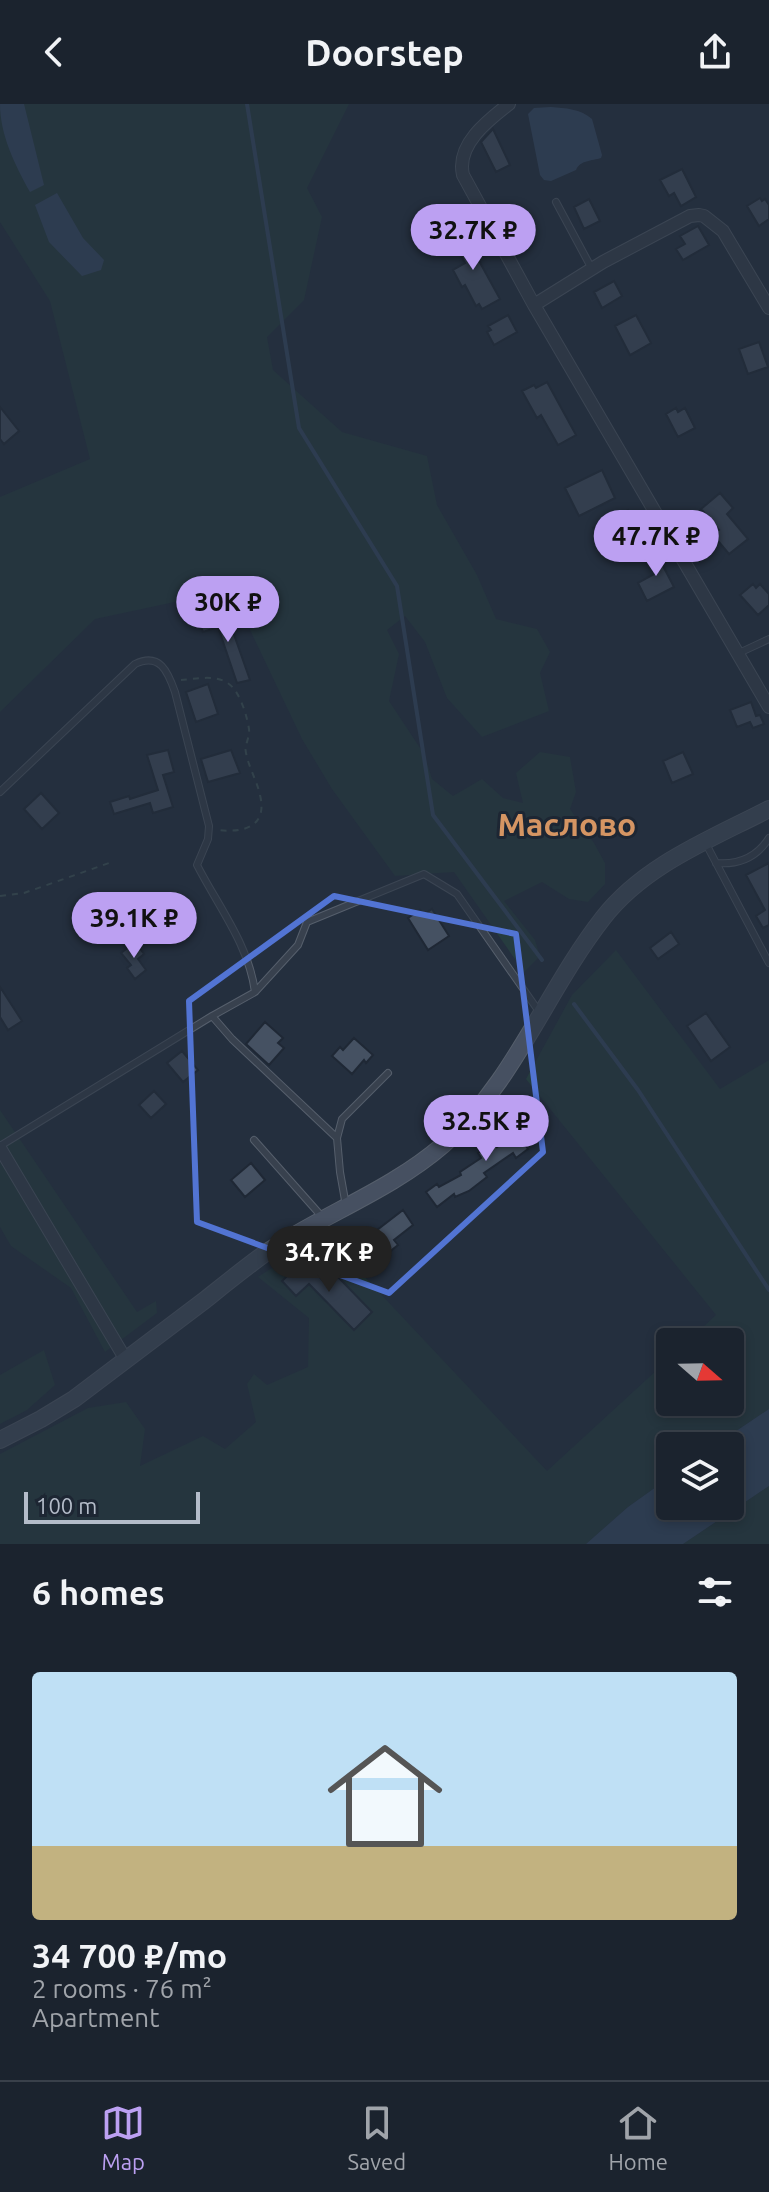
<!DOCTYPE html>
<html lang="en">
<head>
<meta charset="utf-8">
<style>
  :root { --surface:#1b232e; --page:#282f3a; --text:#f1f3f6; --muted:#a0a4aa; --line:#39404a; --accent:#bca0f2 }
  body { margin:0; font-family:Ubuntu,sans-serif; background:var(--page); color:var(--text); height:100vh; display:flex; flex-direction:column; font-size:30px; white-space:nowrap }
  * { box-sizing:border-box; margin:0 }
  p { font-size:26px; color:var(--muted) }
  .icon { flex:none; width:44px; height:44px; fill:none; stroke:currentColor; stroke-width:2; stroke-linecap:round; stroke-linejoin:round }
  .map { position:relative; height:1440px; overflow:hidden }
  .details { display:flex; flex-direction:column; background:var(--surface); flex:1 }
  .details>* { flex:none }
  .needle { width:52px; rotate:110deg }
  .controls { position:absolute; left:656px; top:1224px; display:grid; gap:16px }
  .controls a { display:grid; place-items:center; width:88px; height:88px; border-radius:8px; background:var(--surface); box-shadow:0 4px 12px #0003,0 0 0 2px var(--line); font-size:40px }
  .scale { position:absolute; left:24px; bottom:20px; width:176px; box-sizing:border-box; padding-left:8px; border:4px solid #b4bcc9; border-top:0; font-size:22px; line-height:28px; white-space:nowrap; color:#b4bcc9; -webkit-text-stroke:6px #1d2633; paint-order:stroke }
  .price { position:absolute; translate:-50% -68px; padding:0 18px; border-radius:28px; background:var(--accent); color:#111; font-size:26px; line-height:52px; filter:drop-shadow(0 2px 4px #0008) }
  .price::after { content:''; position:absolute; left:50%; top:48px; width:24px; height:18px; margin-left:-12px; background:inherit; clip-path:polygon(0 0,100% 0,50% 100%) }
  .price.on { background:#222; color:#fff }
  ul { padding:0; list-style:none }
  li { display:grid; align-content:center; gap:16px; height:424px; padding:0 32px }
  li span { display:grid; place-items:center; height:248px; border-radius:8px; color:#555 }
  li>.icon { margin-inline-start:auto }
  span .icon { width:144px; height:144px; fill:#fffc; stroke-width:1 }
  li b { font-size:34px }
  h2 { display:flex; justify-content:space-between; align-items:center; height:96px; padding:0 32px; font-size:34px }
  header { display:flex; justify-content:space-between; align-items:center; height:104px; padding:0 32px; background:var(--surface); font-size:36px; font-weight:700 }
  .dock { display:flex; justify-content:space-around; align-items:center; height:112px; border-top:2px solid var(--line); background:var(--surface); font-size:22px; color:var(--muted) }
  .dock a { display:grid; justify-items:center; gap:4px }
  .dock .on { color:var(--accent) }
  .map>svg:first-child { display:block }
</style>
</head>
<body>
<header><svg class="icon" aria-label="back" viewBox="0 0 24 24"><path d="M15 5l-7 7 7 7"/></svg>Doorstep<svg class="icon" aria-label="share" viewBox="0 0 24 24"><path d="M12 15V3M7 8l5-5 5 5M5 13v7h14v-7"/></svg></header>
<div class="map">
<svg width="769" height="1440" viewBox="0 0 769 1440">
  <rect width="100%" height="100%" fill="#242f3e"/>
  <path fill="#263c3f" d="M0,0H349L307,84L322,113L304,196L267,233L273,266L342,328L427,352L437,401L477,471L496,515L537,525L550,548L540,569L549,607L482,633L447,594L425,538L405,512L387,526L399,550L389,597L424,650L432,675L453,692L482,675L503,694L523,699L516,669L540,648L570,653L576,688L570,705L594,739L605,759V780L588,798L569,795L542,778L504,797L535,836L540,852L524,868L454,768L395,772L332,685L302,635L231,486L95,515L0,608V393L90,355L50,197L0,118Z
    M616,846L720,985L769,956V1305L714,1342H670V1373L628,1403L586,1440H0V1350L88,1304L126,1298L145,1325L140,1362L203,1332L225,1345L256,1318L247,1280L254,1270L267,1281L308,1263L309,1214L258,1173L290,1152L329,1135L547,1367L670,1254V1298H730V1238H687L716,1211L526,975L572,891Z
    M0,1006L137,1208L156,1197L157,1209L105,1248L71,1184L11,1142L0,1123Z
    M44,1246L55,1281L27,1306L0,1320V1271Z
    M769,1382V1440H683Z"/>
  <path fill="#394c67" d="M0,0H24L44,81L30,88C15,61 0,31 0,0Z
    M551,3C565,4 581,5 592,15L602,51L601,54C592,57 580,56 576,66L551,77L544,76L540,71L528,10L534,4Z
    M57,89L83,134L104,156L101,166L82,172L49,138L35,101Z
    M769,1305V1382L683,1440H586L628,1403L670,1373V1402H730V1342H714Z"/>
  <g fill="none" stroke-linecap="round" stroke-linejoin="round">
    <path stroke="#394c67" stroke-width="4" d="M247,0L299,324L397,482L433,711L542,856
      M574,900L638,986L769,1186"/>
  </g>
  <path fill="#455162" stroke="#1f2835" stroke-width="2" d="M493,25L510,61L496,68L481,38Z
    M682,65L696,93L681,102L674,89L669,92L660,76Z
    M760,94L762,97L765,95L769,101V115L759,122L747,102Z
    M589,95L600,117L584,125L574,103Z
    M698,122L709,141L683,156L676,145L685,140L680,132Z
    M468,124L478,143L473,146L500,195L482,205L479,200L476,202L465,181L462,183L453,166L465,159L451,132Z
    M614,177L622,192L602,204L594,188Z
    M508,211L517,228L494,241L487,228L491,226L488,222Z
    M636,211L651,239L630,251L615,222Z
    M759,238L768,263L748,270L739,245Z
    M547,278L576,331L558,341L541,311L537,314L522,287L534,281L536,284Z
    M0,303L19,327L4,340L0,335Z
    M676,304L678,308L685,304L695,324L678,333L666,310Z
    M602,366L615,394L579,412L565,384Z
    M720,389L733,404L727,410L748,435L729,450L713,431L719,426L701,405Z
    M628,406L641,430L606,449L593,424Z
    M658,445L665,459L662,460L674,483L647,497L638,479L656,469L647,451Z
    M753,480L756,484L760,480L769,490V501L758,511L740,491Z
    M226,508L250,576L237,579L218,523L203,528L199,517Z
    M208,580L218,610L196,618L186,588Z
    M751,598L756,612L760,611L764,620L753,624L750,618L737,623L730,606Z
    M168,646L174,668L163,671L173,703L153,709L150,699L114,710L110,698L129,692L130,695L158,686L147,651Z
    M231,646L240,669L208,678L201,655Z
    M683,648L693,670L672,679L663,657Z
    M41,689L59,709L42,725L24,705Z
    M769,759V821L763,824L756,812L765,806L746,771Z
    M432,805L449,832L428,846L408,814L420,806L423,811Z
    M671,828L679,840L658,855L650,844Z
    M135,838L144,850L138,855L146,866L135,875L127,864L131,861L121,849Z
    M0,883L22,917L8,926L0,913Z
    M706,909L730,943L711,957L687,922Z
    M265,918L283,934L278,939L284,944L269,961L246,940Z
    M354,934L373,951L366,959L364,956L352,970L332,952L340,943L343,946Z
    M182,947L198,966L183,978L167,959Z
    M154,987L166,1000L151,1014L139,1001Z
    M533,1008L542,1023L522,1036L528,1045L516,1054L513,1049L484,1069L487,1073L469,1087L455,1093L454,1090L437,1103L426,1088L437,1080L439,1083L461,1071L460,1068L481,1054L478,1049L494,1038L497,1043L524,1023L520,1016Z
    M251,1059L265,1076L245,1093L231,1076Z
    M403,1106L413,1121L394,1136L398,1141L383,1153L368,1133Z
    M304,1156L328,1182L338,1173L372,1208L354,1226L309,1180L296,1192L282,1177Z"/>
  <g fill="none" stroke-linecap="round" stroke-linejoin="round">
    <g stroke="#565f6c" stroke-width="8">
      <path id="lane" d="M556,98L592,165
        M739,549L769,535
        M0,688L135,560C160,548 168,568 175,588L209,722L208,735L197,761C218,802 249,841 255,888
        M705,738L769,859
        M716,759C739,761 757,753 769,734
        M212,912L232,935L337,1034L340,1068L346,1102
        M337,1034L342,1015L388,969
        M254,1036L324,1115
        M0,1042L212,912L255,888L298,841L307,818L424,770L457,790L540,909"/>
    </g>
    <g stroke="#565f6c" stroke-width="14">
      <path id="street" d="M509,0C487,17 456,41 463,71L534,201L769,603
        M534,201L603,158L690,112L699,111L704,112L723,127L769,204
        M0,1044L126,1256"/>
    </g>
    <g stroke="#565f6c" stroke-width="18">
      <path id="secondary" d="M0,1336L41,1315L74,1295C118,1262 161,1229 205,1196C225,1180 246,1163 267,1148C324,1110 391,1086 443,1041C514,979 546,887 603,814C644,761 711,735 769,705"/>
    </g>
    <path stroke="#44595c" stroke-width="2" stroke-dasharray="6 6" stroke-linecap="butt" d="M181,576C196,575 216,570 229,580C240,588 247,612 249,625C250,634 244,641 246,649C249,664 257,677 260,691C268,723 243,729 218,726
      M0,792L24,789L109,759"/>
    <use href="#lane" stroke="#38414e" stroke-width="6"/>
    <use href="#street" stroke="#38414e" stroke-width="12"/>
    <use href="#secondary" stroke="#465061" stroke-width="16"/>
  </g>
  <path d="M0 0H769V1440H0ZM334,792L516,830L543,1048L389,1189L197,1118L189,897Z" fill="#242f3e" fill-opacity=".55" fill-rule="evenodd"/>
  <path fill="none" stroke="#5274d3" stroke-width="6" stroke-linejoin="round" d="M334,792L516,830L543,1048L389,1189L197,1118L189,897Z"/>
  <g text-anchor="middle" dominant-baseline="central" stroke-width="6" stroke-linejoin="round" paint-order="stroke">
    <g font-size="32" font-weight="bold" fill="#d59563" stroke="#1d2633">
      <text x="567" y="720">Маслово</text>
    </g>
  </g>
</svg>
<div class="controls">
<a><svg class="needle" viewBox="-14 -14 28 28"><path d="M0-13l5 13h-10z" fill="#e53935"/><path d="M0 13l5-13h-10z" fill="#a0a4aa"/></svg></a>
<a><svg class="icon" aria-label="layers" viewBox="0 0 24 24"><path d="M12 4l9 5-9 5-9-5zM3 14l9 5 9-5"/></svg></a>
</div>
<div class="scale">100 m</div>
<b class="price" style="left:473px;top:168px">32.7K ₽</b>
<b class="price" style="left:656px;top:474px">47.7K ₽</b>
<b class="price" style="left:228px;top:540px">30K ₽</b>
<b class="price" style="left:134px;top:856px">39.1K ₽</b>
<b class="price" style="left:486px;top:1059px">32.5K ₽</b>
<b class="price on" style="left:329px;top:1190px">34.7K ₽</b>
</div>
<section class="details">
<h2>6 homes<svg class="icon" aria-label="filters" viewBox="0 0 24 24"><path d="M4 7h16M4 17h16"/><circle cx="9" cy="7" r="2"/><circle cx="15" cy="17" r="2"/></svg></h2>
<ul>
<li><span style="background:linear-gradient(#bfe0f5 70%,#c2b280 0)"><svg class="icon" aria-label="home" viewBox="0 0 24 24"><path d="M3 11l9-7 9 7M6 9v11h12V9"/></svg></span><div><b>34 700 ₽/mo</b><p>2 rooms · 76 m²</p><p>Apartment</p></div></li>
</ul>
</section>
<nav class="dock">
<a class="on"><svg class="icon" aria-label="map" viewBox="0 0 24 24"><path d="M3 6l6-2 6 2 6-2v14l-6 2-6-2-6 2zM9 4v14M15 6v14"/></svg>Map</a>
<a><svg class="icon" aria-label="saved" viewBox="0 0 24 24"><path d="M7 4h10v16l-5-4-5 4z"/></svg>Saved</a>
<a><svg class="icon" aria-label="home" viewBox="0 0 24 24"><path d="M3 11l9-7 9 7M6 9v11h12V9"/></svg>Home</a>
</nav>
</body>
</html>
